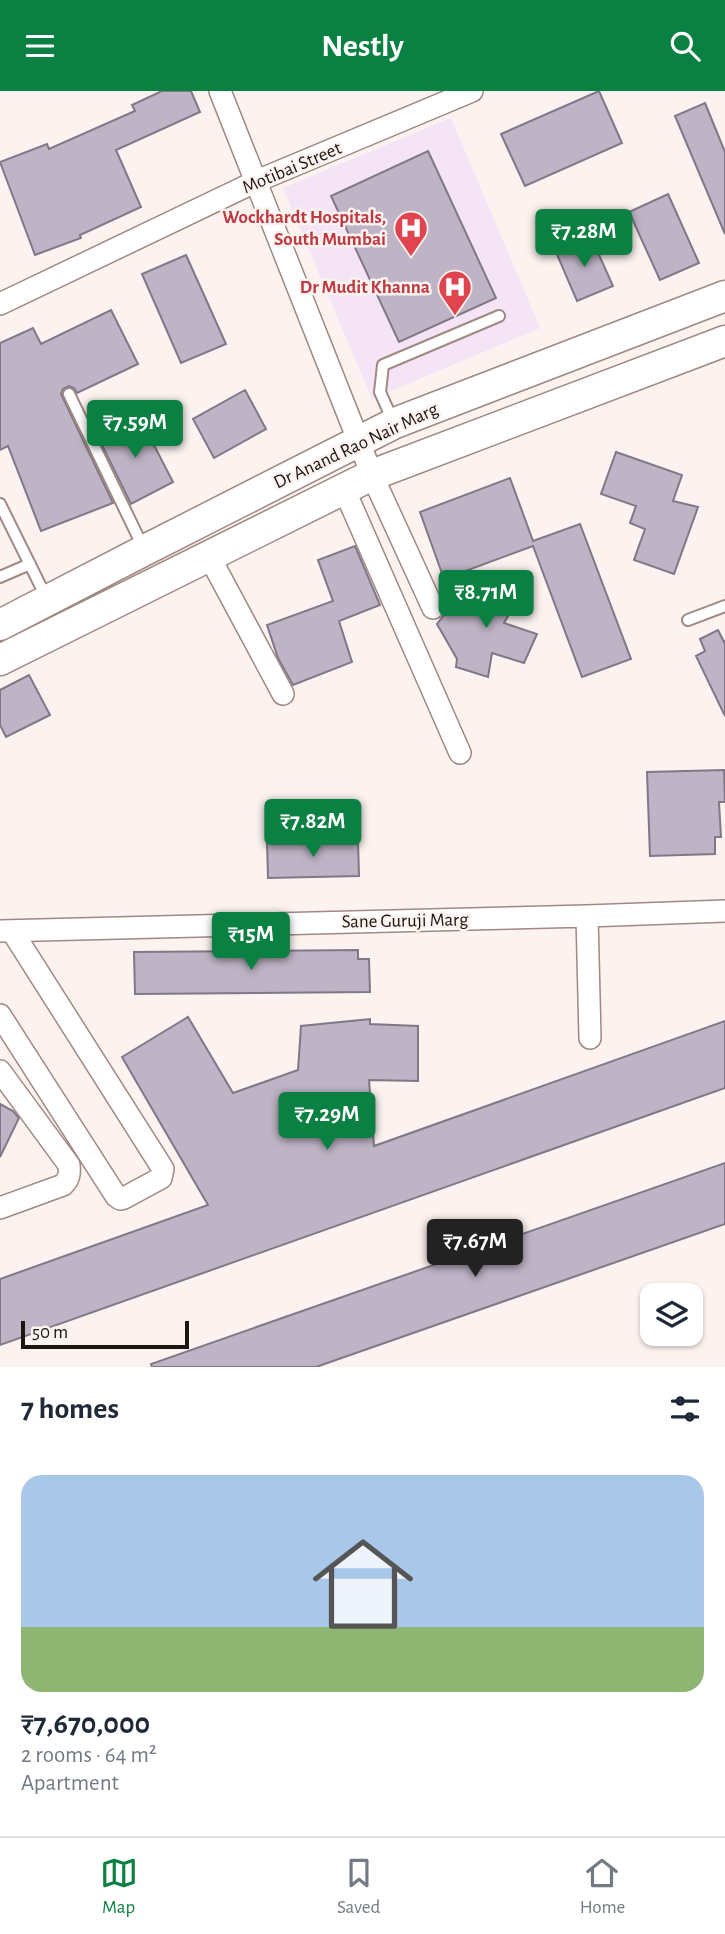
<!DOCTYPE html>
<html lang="en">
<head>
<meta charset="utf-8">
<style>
  :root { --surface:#fff; --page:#f6f6f7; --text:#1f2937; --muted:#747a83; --line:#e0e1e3; --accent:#0b8043 }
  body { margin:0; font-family:"Alegreya Sans",sans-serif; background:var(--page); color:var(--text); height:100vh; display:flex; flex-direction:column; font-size:26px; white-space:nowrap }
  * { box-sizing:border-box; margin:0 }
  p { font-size:23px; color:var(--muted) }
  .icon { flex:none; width:38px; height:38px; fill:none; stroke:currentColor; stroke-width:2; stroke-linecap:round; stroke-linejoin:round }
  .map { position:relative; height:1276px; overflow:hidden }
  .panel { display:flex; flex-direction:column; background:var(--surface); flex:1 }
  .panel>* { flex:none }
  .buttons { position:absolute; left:640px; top:1192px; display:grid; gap:14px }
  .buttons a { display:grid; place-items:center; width:63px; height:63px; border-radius:14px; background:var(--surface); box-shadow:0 2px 5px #0004; font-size:35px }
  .scale { position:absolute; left:21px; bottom:18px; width:168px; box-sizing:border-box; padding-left:7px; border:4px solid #1d1512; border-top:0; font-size:19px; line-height:24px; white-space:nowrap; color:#1d1512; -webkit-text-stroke:5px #fcf2ef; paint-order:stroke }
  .price { position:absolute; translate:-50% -60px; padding:0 16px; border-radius:7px; background:var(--accent); color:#fff; font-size:23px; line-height:46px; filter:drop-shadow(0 2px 4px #0008) }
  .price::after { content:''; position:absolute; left:50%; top:42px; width:21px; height:16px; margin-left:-10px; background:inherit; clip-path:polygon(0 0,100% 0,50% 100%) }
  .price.current { background:#222; color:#fff }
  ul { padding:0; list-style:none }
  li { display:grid; align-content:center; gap:14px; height:371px; padding:0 21px }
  li span { display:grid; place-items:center; height:217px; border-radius:21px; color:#555 }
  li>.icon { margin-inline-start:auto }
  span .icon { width:126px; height:126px; fill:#fffc; stroke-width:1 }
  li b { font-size:30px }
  h2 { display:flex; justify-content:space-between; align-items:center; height:84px; padding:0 21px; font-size:30px }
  header { display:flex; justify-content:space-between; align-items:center; height:91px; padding:0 21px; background:var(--accent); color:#fff; font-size:32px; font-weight:700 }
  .tab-bar { display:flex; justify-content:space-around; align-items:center; height:98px; border-top:2px solid var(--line); background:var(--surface); font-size:19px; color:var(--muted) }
  .tab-bar a { display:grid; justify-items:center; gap:4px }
  .tab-bar .current { color:var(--accent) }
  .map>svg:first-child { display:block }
</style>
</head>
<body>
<header><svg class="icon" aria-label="menu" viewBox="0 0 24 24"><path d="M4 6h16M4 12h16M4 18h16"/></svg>Nestly<svg class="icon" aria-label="search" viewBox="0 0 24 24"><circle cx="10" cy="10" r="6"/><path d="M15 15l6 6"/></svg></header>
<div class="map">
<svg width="725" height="1276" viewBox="0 0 725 1276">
  <rect width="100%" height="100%" fill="#fcf2ef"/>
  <path fill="#f5e4f6" d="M451,27L540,237L372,308L283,97Z"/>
  <path fill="#bfb4c6" stroke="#817788" stroke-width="2" d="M162,0H191L200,21L116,59L141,116L80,144L81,147L35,164L0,71L47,53L49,58L135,20L132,14Z
    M599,0L622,52L525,95L501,43Z
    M705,12L725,61V143L675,25Z
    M428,60L496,207L399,251L331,105Z
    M668,103L699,172L660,189L629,121Z
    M591,146L613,195L577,210L556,161Z
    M186,164L226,253L181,272L142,183Z
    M111,219L138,273L77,302L74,297L69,295L63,298L61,303L113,412L41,440L8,355L0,359V252L33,237L41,253Z
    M245,299L266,338L214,367L193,328Z
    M139,325L173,391L131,413L98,346Z
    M616,361L682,384L673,410L698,416L674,483L634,469L645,438L630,432L636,415L601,403Z
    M510,387L533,450L580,433L631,568L582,586L533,455L444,488L420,421Z
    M355,455L380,514L339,530L352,571L293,594L278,567L267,534L333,510L318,469Z
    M499,487L523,500L504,532L537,543L524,572L492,562L488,586L456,576L457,568L437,533L444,524L451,508L466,517L479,514Z
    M718,539L724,551L725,550V625L696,565L705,560L700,548Z
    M29,584L50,624L6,646L0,634V599Z
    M724,679L725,711H719L721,746H715V763L650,765L647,681Z
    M358,750L359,785L268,787L267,751Z
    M358,859V868H369L370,901L135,903L134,861Z
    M188,926L233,1002L298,979L301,935L370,928V933L418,935V990L369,989L374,1055L725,930V997L0,1254V1188L208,1114L122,966Z
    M0,1013L13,1020L19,1027L0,1066Z
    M725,1072V1133L316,1276H152L151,1273Z"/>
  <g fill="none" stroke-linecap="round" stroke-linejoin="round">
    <g stroke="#9f8982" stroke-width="14">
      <path id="lane" d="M69,303L143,456
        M393,330L380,301L383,274L499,225
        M0,413L47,508
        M0,486L30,473
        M688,529L725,515"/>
    </g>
    <g stroke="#9f8982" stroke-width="24">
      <path id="street" d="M220,0L372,384L433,517
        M0,213L257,90L472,0
        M344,398L460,662
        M209,465L283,603
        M587,825L590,947
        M0,840L587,825L725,820
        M0,924L116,1105L120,1108L124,1107L161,1087L163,1078L12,840
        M0,980L69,1074C70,1083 69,1088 63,1094L0,1117"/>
    </g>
    <g stroke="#9f8982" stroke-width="33">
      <path id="secondary" d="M0,534L145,459L395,332L725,205
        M0,569L372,384L725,250"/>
    </g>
    <use href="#lane" stroke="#fff" stroke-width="10"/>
    <use href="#street" stroke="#fff" stroke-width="21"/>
    <use href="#secondary" stroke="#fff" stroke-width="30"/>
  </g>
  <defs>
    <g id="hospital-pin" transform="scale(1.75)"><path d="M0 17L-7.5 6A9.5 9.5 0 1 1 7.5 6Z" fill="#e0444e" stroke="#fcf2ef"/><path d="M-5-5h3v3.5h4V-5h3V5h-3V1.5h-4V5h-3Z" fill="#fff"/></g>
  </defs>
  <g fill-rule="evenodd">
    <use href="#hospital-pin" x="411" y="137"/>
    <use href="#hospital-pin" x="455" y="196"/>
  </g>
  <g text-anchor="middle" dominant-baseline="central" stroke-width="5" stroke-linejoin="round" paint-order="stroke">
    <g font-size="19" fill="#1d1512" stroke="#fcf2ef">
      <text transform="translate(292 77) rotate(-23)">Motibai Street</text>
      <text transform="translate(356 355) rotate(-25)">Dr Anand Rao Nair Marg</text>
      <text transform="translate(405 830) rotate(-1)">Sane Guruji Marg</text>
    </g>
    <g font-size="19" font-weight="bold" fill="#be3a42" stroke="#fcf2ef" text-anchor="end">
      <text x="386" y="126">Wockhardt Hospitals,<tspan x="386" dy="22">South Mumbai</tspan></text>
      <text x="430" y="196">Dr Mudit Khanna</text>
    </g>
  </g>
</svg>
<div class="buttons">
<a><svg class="icon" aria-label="layers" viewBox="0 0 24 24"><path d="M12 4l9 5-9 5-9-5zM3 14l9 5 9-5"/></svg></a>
</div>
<div class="scale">50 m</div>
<b class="price" style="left:584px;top:178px">₹7.28M</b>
<b class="price" style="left:135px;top:369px">₹7.59M</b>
<b class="price" style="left:486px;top:539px">₹8.71M</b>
<b class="price" style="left:313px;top:768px">₹7.82M</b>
<b class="price" style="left:251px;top:881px">₹15M</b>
<b class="price" style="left:327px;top:1061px">₹7.29M</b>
<b class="price current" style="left:475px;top:1188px">₹7.67M</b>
</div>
<section class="panel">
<h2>7 homes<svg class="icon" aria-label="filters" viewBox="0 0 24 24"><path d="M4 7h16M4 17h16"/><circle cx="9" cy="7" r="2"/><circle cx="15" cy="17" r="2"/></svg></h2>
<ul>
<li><span style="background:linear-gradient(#a9c7e8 70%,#8fb573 0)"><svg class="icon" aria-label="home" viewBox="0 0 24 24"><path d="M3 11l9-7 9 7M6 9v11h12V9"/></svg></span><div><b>₹7,670,000</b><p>2 rooms · 64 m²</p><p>Apartment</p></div></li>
</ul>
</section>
<nav class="tab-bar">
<a class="current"><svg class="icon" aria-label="map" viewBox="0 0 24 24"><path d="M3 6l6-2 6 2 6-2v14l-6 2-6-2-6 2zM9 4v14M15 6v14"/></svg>Map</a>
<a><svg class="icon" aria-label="saved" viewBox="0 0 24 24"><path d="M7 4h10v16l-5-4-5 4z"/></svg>Saved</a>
<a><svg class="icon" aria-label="home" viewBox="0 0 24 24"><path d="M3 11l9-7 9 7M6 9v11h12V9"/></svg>Home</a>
</nav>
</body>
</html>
